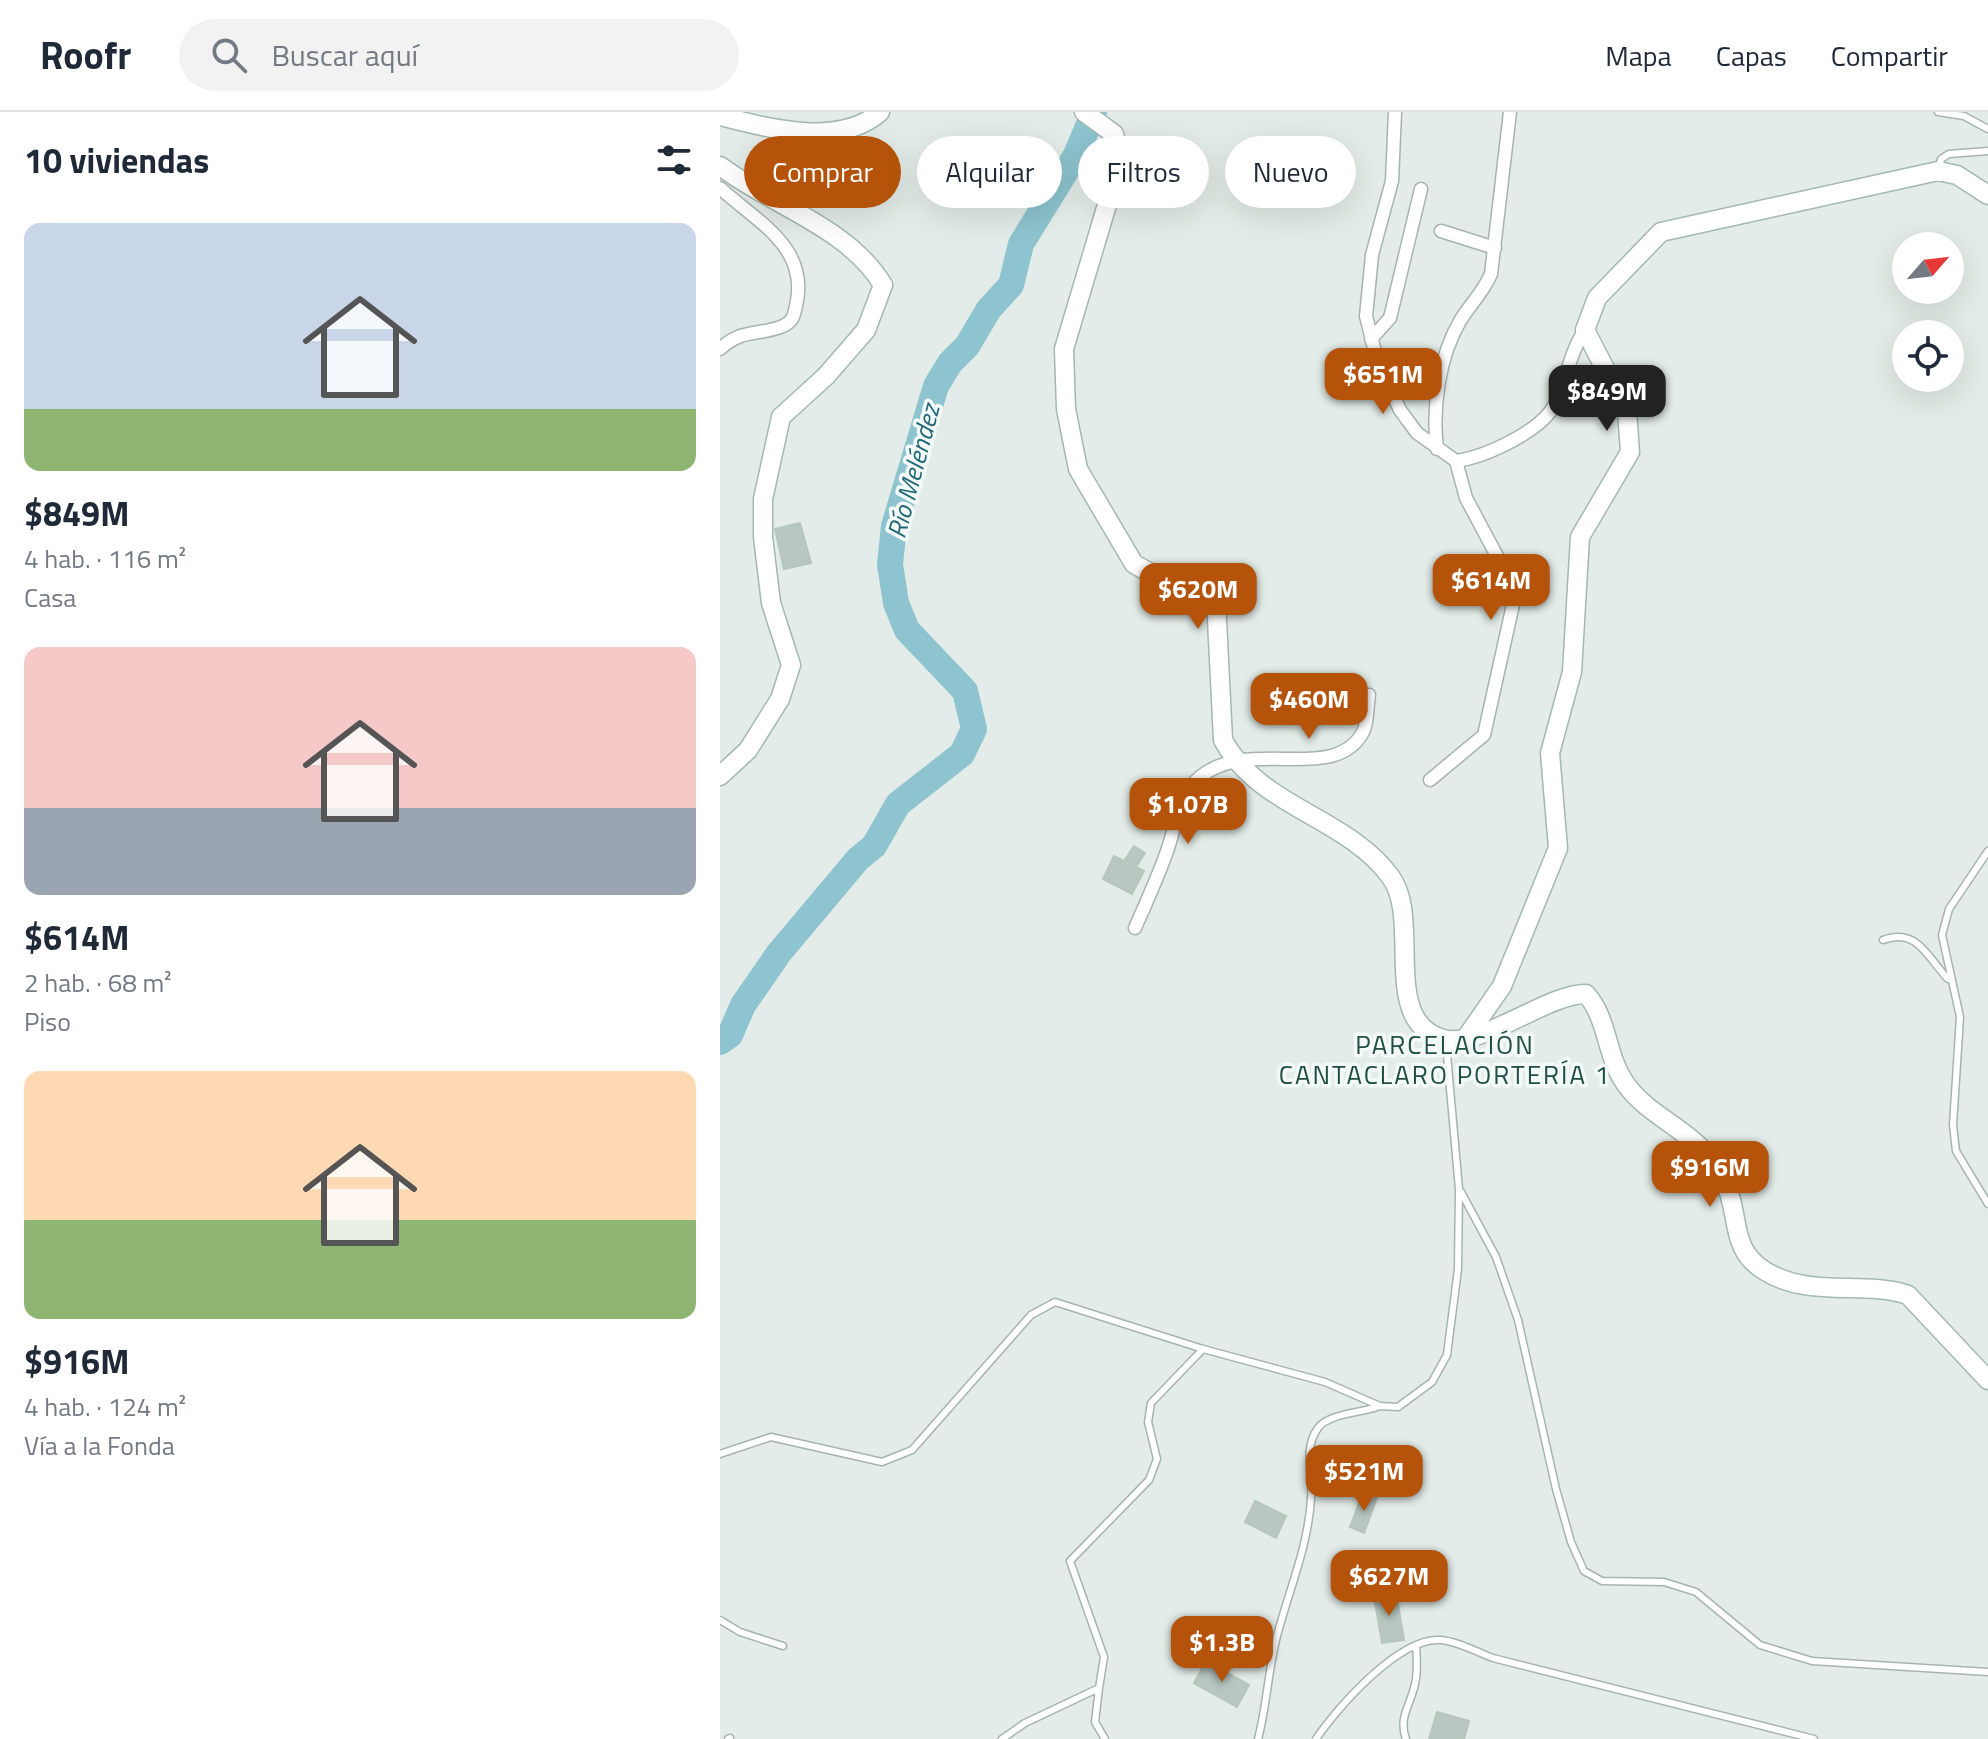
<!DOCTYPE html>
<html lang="es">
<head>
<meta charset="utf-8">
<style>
  :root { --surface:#fff; --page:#f2f2f3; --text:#1f2937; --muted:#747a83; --line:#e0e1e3; --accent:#b45309 }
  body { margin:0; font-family:"Titillium Web",sans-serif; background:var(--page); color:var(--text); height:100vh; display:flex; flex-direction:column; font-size:30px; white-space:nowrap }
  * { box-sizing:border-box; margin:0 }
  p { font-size:26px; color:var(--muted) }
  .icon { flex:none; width:44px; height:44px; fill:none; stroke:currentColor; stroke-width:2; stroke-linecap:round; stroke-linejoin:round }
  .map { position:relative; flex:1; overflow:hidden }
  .sheet { display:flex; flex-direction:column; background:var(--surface); width:720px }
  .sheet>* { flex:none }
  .guide { position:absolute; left:24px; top:24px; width:760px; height:72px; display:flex; gap:16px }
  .needle { width:52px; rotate:62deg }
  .buttons { position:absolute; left:1172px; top:120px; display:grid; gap:16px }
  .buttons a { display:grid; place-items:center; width:72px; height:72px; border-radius:50%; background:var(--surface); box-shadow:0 8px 32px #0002; font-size:40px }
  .price { position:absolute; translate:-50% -68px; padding:0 18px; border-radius:16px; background:var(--accent); color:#fff; font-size:26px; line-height:52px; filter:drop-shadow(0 2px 4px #0008) }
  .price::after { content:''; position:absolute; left:50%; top:48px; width:24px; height:18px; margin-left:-12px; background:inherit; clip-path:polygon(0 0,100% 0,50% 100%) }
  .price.selected { background:#222; color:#fff }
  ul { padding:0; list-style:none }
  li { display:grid; align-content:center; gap:16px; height:424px; padding:0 24px }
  li span { display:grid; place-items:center; height:248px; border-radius:16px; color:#555 }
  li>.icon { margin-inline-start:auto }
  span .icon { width:144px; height:144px; fill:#fffc; stroke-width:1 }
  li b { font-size:34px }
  h2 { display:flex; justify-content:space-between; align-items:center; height:96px; padding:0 24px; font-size:34px }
  .chip { padding:0 28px; border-radius:36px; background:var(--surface); box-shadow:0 8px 32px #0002; font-size:28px; line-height:72px }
  .chip.selected { background:var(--accent); color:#fff }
  header { display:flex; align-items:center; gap:48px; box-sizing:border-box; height:112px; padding:0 40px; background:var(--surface); border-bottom:2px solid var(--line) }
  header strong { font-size:38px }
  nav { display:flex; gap:44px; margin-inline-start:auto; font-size:28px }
  .search { width:560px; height:72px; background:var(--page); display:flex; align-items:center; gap:20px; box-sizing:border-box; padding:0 28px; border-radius:44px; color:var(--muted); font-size:30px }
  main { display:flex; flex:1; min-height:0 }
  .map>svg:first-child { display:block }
</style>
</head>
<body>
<header>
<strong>Roofr</strong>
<div class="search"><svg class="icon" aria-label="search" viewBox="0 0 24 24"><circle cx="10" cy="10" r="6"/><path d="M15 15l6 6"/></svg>Buscar aquí</div>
<nav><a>Mapa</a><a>Capas</a><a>Compartir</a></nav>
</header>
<main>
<section class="sheet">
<h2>10 viviendas<svg class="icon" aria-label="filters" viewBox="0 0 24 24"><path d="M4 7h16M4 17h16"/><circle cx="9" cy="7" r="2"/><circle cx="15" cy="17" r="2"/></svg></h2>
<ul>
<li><span style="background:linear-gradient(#c9d6e8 75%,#8fb573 0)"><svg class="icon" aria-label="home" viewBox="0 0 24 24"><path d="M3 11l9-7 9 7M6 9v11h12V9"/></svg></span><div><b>$849M</b><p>4 hab. · 116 m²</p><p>Casa</p></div></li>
<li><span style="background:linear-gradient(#f6c9c9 65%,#9aa5b1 0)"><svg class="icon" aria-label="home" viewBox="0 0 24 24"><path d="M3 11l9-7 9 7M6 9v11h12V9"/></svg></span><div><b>$614M</b><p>2 hab. · 68 m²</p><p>Piso</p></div></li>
<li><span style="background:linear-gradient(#ffd9b3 60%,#8fb573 0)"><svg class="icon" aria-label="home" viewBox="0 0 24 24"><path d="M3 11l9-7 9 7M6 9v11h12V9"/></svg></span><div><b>$916M</b><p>4 hab. · 124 m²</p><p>Vía a la Fonda</p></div></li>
</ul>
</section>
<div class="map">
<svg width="1268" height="1627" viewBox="0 0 1268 1627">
  <rect width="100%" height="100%" fill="#e3ece8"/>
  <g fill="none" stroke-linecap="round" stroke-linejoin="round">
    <path stroke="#8dc4cf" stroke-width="26" d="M0,930L10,923L23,893L59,841L138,747L154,734L178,692L242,642L254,617L245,579L187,518L176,491L170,452L174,414L216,274L230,251L247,234L269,197L291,173L301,132L356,43L374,0"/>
  </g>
  <path fill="#b8c7c1" stroke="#b6c6bf" stroke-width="2" d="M80,411L91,451L64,457L55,417Z
    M414,734L425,741L416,755L424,759L412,782L383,767L394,744L404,749Z
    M643,1381L657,1386L644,1421L630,1415Z
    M535,1389L566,1404L556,1426L525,1410Z
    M676,1481L684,1528L662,1531L654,1484Z
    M486,1549L529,1573L517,1595L474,1571Z
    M717,1600L749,1609L744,1627H709Z"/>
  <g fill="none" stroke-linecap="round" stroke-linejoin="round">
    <g stroke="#a6b4af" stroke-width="9">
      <path id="lane" d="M1218,0L1244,4L1268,17
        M1219,56L1221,47L1229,42L1268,39
        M1268,739L1229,797L1222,823L1240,905L1233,1013L1236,1039L1268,1092
        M1163,828C1197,815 1207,845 1228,867
        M741,1080L776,1145L798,1208L836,1377L851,1430L864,1459L882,1469L944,1470L976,1480L1040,1533L1092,1549L1268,1560
        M0,1342L51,1325L162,1350L192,1338L311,1203L335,1190L483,1237L605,1270L660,1294L678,1295L712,1270L727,1243L738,1157L739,1077L726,932
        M0,1508L20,1520L63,1534
        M379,1576L375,1610L385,1627
        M8,1627L10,1626
        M282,1627L305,1611L379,1576L384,1545L350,1449L429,1368L437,1347L428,1310L431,1291L483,1237
        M538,1627C547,1593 548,1558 557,1524C569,1478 588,1435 591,1387C594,1363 582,1338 598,1316C609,1301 643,1301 660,1294
        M596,1627C617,1596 679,1525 720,1528C737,1529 757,1540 773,1546L1094,1627
        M686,1627C678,1605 691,1592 695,1572C698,1559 697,1546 696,1533"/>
    </g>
    <g stroke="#a6b4af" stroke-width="15">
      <path id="street" d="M675,0L672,69L652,143L646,204L657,248L680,298L697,321L736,349C765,345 822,319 835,292C847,268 849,241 865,218
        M0,76C37,110 90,135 76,194C74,203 73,210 63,214C39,224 22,216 0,237
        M721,119L775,136
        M651,227L670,206L701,77
        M717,337C712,295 719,245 740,209C750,192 763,181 771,162L790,0
        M710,668L764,623L794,488L786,461L746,386L736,349
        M415,816C426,791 437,767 446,742C456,716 457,684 480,665C530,624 614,673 643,620C648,611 647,594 649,583"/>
    </g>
    <g stroke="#a2b8b0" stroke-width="21">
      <path id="secondary" d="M364,0L394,22L400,49L344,237L346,297L358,357L414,452L447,470L477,474L496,488L503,628C540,696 625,704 670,764C703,807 659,909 723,927C759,937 829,881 866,882C888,906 886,944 905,971C932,1010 979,1017 1004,1068C1021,1101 1008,1137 1045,1159C1090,1187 1144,1168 1188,1183L1268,1268
        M0,4C48,16 119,36 160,0
        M0,54C53,94 128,115 163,173L146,218L106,264L61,305L43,387V425L51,491L71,553L60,587L28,638L0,664
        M748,923L782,874L838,736L830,641L852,560L860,425L910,340L907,299L865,218L877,186L941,120L1218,59L1237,63L1268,83"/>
    </g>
    <use href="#lane" stroke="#fff" stroke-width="6"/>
    <use href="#street" stroke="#fff" stroke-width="12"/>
    <use href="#secondary" stroke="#fff" stroke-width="18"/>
  </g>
  <g text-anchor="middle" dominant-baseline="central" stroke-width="7" stroke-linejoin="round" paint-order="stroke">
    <g font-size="26" font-style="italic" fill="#1f6777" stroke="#f3f9f6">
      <text transform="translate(193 359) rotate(-75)">Río Meléndez</text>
    </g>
    <g font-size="26" letter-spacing="2" fill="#204f44" stroke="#f3f9f6">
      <text x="725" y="932">PARCELACIÓN<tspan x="725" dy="30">CANTACLARO PORTERÍA 1</tspan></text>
    </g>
  </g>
</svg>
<div class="buttons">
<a><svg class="needle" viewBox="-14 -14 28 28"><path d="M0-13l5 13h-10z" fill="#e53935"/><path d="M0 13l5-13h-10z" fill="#747a83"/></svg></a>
<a><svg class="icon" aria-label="locate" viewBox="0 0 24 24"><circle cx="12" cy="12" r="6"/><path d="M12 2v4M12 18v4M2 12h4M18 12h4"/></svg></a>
</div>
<b class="price" style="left:663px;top:304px">$651M</b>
<b class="price selected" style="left:887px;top:321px">$849M</b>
<b class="price" style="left:771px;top:510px">$614M</b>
<b class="price" style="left:478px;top:519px">$620M</b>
<b class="price" style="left:589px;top:629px">$460M</b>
<b class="price" style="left:468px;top:734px">$1.07B</b>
<b class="price" style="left:990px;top:1097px">$916M</b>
<b class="price" style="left:644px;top:1401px">$521M</b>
<b class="price" style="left:669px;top:1506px">$627M</b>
<b class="price" style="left:502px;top:1572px">$1.3B</b>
<div class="guide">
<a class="chip selected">Comprar</a>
<a class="chip">Alquilar</a>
<a class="chip">Filtros</a>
<a class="chip">Nuevo</a>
</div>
</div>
</main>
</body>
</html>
